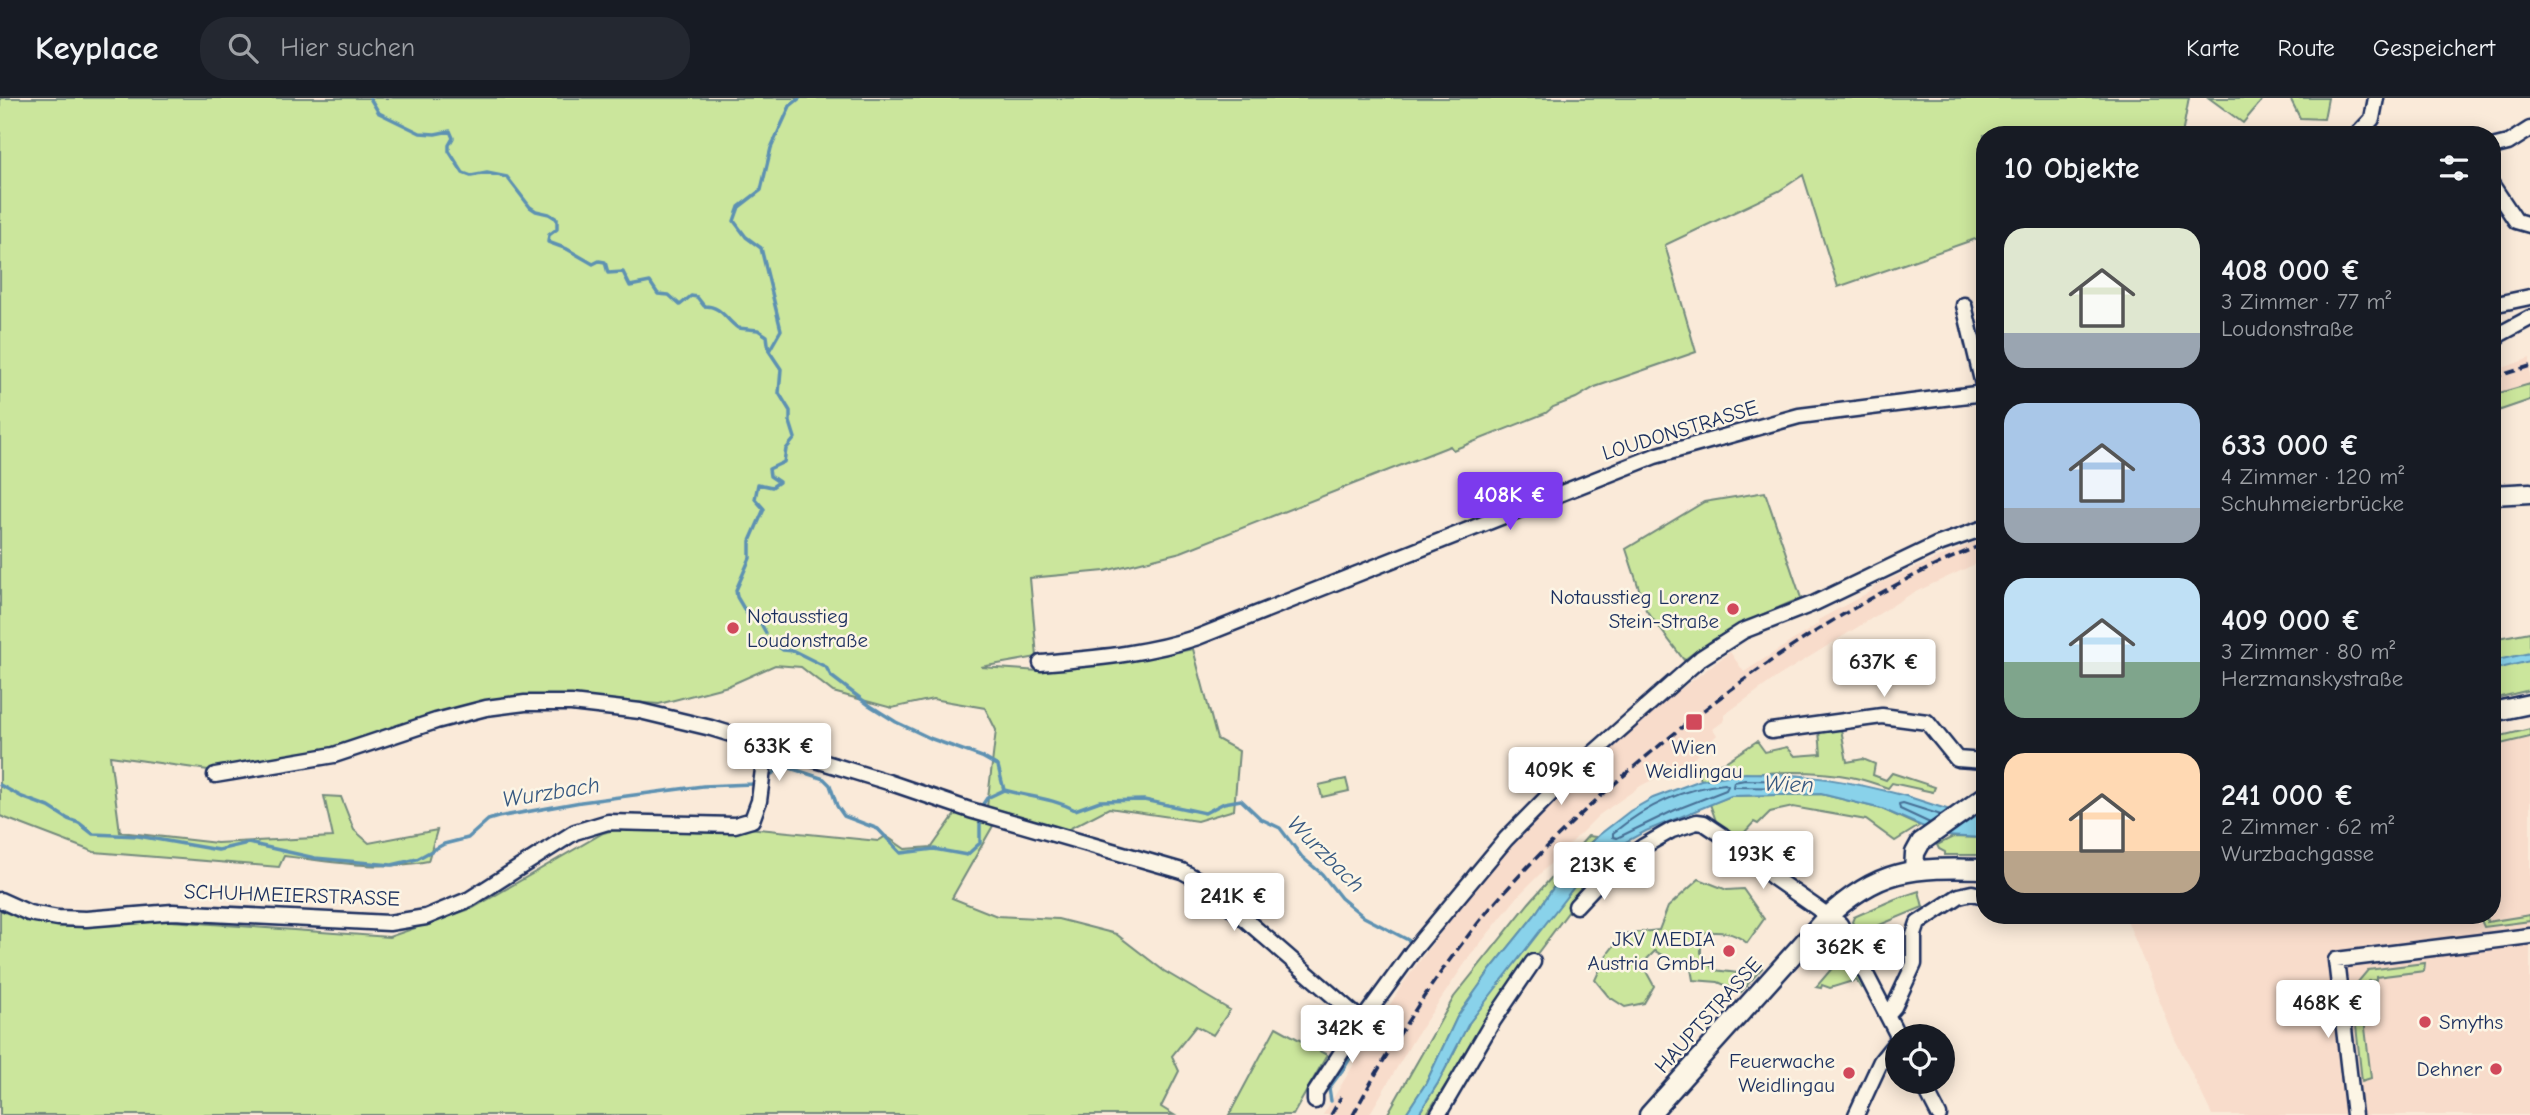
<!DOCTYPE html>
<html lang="de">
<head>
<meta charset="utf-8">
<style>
  :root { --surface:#171b24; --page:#242831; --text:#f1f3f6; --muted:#9ea1a6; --line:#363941; --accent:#7c3aed }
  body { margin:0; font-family:"Comic Neue",sans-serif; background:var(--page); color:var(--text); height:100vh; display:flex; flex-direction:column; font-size:26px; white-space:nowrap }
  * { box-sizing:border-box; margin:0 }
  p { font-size:23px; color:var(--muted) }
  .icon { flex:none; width:38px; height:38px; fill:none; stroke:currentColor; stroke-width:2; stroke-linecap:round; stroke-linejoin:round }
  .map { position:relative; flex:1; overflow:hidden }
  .details { position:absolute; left:1976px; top:28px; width:525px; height:798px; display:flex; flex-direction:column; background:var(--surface); border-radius:28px; box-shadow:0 4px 18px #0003 }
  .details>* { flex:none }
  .tools { position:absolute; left:1885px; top:926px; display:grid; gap:14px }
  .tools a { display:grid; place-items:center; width:70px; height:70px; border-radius:50%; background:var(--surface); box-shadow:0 4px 18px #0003; font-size:35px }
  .price { position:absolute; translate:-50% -60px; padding:0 16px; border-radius:7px; background:#fff; color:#222; font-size:23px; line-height:46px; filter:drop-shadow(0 2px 4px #0008) }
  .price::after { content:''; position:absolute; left:50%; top:42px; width:21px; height:16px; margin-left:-10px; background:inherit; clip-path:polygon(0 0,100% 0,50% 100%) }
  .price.on { background:var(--accent); color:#fff }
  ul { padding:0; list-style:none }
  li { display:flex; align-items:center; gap:21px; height:175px; padding:0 28px }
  li span { display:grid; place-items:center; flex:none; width:196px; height:140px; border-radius:21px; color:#555 }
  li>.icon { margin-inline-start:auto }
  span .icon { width:84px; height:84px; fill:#fffc; stroke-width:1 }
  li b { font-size:30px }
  h2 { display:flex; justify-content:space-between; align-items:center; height:84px; padding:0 28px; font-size:30px }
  header { display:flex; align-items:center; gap:42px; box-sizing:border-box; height:98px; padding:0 35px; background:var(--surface); border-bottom:2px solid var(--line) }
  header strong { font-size:33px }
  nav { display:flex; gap:38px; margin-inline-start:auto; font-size:24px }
  .search { width:490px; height:63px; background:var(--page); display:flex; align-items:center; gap:18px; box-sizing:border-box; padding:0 24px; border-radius:28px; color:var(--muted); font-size:26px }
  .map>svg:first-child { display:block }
</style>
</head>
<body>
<header>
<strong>Keyplace</strong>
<div class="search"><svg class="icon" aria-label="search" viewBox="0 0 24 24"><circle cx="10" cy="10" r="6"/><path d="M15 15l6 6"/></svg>Hier suchen</div>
<nav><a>Karte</a><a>Route</a><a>Gespeichert</a></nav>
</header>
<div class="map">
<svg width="2530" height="1017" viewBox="0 0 2530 1017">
  <rect width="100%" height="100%" fill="#faead9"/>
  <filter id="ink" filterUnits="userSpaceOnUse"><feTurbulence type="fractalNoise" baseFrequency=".0143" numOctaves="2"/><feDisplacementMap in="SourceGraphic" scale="14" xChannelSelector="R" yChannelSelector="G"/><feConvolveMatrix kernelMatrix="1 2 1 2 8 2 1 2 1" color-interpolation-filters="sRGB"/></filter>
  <g filter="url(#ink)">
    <path fill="#f8dccb" d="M2530,260V286L2492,297V274Z
      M1984,440V462L1911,496L1777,579L1724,617V623L1713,631L1717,637L1690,664L1642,687L1599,717L1520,796L1470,858L1415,939L1369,1017H1323L1402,887L1466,800L1554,702L1649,615L1730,554L1744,574L1818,526V522L1871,493L1874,488Z
      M2530,631V1017H2212L2174,939L2125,817H2492V640Z"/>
    <path fill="#cbe69c" stroke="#738a7d" stroke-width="2" d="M0,0H2189L2182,37H1984V138L1838,189L1803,77L1779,93L1665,147L1696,254L1595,289L1576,300L1553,309L1546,315L1453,352L1450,348L1181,454L1105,473L1030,480L1037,559L981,569L1039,573L1146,560L1193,551L1217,641L1239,653L1234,712L1197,723L1109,710L1067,732L987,709L996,632L985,610L933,601L892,610L833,594L801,569L775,567L728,588L659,606L551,598L447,617L325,659L215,673L110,658L120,734L217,745L333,739L324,698L341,699L354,732L369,745L437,732L428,763C380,773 333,764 284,758L279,769L94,754L0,718Z
      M2209,0H2264L2243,25Z
      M2290,0H2328L2324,21L2300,20Z
      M2530,286V302L2492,315V297Z
      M1765,394L1801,500C1756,519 1723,532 1684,562L1646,512L1626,451L1704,404Z
      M2530,534V592L2492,601V541Z
      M1841,631L1847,664L1863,661L1875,666L1873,677L1886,682L1892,675L1935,689L1933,694L1892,685L1888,690C1876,686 1863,681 1851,679C1806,670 1746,675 1701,682L1697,670L1725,664L1757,643L1765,654L1787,649L1795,658L1821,656L1819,633Z
      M2530,631V639L2492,648V640Z
      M1346,681L1349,693L1322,699L1319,687Z
      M1821,696L1882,711L1919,728L1895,743L1866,722L1793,709L1770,714L1758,726L1754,724L1743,736L1785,766L1778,772L1717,726L1710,706L1731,698Z
      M956,715L994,726L952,800L997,818L1058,821L1116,836L1164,873L1230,912L1213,937L1196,928L1172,958L1179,973L1161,1009L1174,1017H0V812L24,822L82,828L157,822L389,839L473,810L603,735L625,729L748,730L878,743L886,738L905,751L932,749Z
      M1588,738L1596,739L1570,765L1534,818L1491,871L1457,919L1426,985L1405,1017H1387L1454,899L1529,805Z
      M1953,739L1984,740V757H1945V754L1939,751L1937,747Z
      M1623,745L1634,747L1590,785L1498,908L1426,1017H1418L1438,985L1469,925L1507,873L1581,780Z
      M1699,781L1727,792L1743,791L1764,821L1747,845C1733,833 1719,833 1701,835V855L1714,872L1738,875L1753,861L1762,870L1741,894L1718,884L1693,882L1690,865L1672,863L1655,853L1642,866L1654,888L1644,905L1625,909L1608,898L1595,882L1606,858L1623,836L1659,832L1668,809Z
      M1919,793L1923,809L1870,831L1858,834L1852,824L1854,819L1895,801Z
      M2486,817L2487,824L2530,817V823L2484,829L2480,820Z
      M1848,858L1864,889L1861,890L1856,882L1830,890L1822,887L1821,890L1816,889L1839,862Z
      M2425,865L2424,873L2376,879V882L2368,883L2369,895L2361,896L2371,980L2362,983L2352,891L2368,872Z
      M1276,929L1327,957L1293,1017H1229Z"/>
    <path fill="#89d2ea" stroke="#5d91b2" stroke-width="2" d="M2530,555V563L2492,572V563Z
      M1745,675C1804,675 1849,683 1906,698C1932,706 1957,716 1984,720V740L1945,738L1882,711L1821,696L1731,698L1646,733L1618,748L1581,780L1469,925L1438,985L1418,1017H1405L1426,985L1457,919L1491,871L1534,818L1570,765L1599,737L1630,713L1653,700L1701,682Z"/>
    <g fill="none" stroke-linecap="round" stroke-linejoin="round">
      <path stroke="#477096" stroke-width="2" d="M1745,682L1800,683L1804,686L1800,690L1733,689L1734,684Z
        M1725,686L1728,688L1726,692L1675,712L1617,740L1613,739V735C1645,709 1684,690 1725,686Z
        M1930,725L1900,711L1899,706L1903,705L1941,717"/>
      <path stroke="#5d91b2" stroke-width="3.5" d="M370,0L379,15L420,35L435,36L450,33L453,40L449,47V53L463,75L471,78L487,75L507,79L530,109L536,113L549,116L557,121V131L549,137L548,144L567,151L593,166L599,163L605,164L608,175L623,174L630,188L650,184L658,196L669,197L680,207L691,198L697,199L704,208C722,208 725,221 738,230L758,232L767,238L769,253L781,271L779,295L790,313V324L795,340L786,351L784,364L769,371L770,378L779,384L772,389L758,386L755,401L764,411L750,443V460L736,492L737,499L747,516L758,520L766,535
        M769,253L781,232L761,150L746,139L734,123L739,109L761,92L771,50L790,8L800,0
        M772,544L783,552L794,553L826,569L831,578L869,607L896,624L932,641L982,659L998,668L1004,692
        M767,679L784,668L824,681L830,687L837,708L844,718L878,731L901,755L934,751L967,757L980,745V723
        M0,687L22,699L49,709L68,721L79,725L93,736L138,738L218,752L248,745L315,760L392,767L417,761L444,746L468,740L488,722L498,719L581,704L703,688L752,686L757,683
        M981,709L987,700L1004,692C1029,699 1053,700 1075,712L1100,703L1144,702L1205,715L1224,705L1241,702L1261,721L1280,730L1302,759L1322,776L1341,800L1364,819L1410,843
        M1331,1003L1329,990L1344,970L1387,900"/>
      <g stroke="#1b2f5e" stroke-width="19">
        <path id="minor" d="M2357,37L2372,21L2376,0
          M2492,49L2508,45L2530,31
          M2492,87L2516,123L2530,127
          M1964,207L1984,291
          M2492,207L2530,199
          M2492,244L2500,236L2530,220
          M1041,565C1095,560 1147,556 1198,539L1655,358L1799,318L1984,295
          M1771,633L1882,618L1927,624L1957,661L1984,663
          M215,677L334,657L436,623L486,610L525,605H571L640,613L711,630L888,684L970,712L1182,773L1202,784L1362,923L1412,854L1506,741L1571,675L1701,560L1743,533L1815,505L1936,447L1984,430
          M0,802L29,815L58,820L86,821L173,814L389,825L426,819L470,801L575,734L608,724L735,727L752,722L759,703L766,648
          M1576,808L1606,776L1644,748L1672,732L1697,724L1704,725L1722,737L1774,780L1840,826L1898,938
          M1887,917L1894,909L1914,866V837L1918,825L1959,798L1972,795L1984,798
          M1922,984L1939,1017
          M1315,1003V995L1362,923
          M1438,1017L1493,923L1533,864
          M1856,1017L1881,963L1897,943
          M2354,1017L2336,862L2530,838"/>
      </g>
      <g stroke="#1b2f5e" stroke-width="23">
        <path id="major" d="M2492,397L2530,395
          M2492,614L2530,606
          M1914,772L1915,755L1921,744L1984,699
          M1649,1017L1825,821C1878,770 1914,769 1984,771"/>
      </g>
      <use href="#minor" stroke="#fcf5e5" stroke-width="14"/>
      <use href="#major" stroke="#fcf5e5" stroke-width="18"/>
      <path stroke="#1b2f5e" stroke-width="3.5" stroke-dasharray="10 5" stroke-linecap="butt" d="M2492,280L2530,268
        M1331,1017L1341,999
        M1353,1017C1391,946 1435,877 1487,814C1537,755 1594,702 1654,652C1754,569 1863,495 1984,446"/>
    </g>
  </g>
  <g fill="#d1495b" stroke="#fcf5e5" stroke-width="2.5">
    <circle cx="1733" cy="511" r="7"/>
    <circle cx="733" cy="530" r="7"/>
    <rect x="1685" y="615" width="18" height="18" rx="3.5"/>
    <circle cx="1729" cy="853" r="7"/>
    <circle cx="2425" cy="924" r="7"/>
    <circle cx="2496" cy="971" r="7"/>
    <circle cx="1849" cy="975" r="7"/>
  </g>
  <g text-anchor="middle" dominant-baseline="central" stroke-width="5" stroke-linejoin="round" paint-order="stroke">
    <g font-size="21" fill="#1b2f5e" stroke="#fcf5e5">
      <text transform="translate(1680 332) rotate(-17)">LOUDONSTRASSE</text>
      <text transform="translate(292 797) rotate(2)">SCHUHMEIERSTRASSE</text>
      <text transform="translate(1708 917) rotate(-48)">HAUPTSTRASSE</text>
    </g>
    <g font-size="21" fill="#1b2f5e" stroke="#fcf5e5" text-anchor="end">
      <text x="1719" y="499">Notausstieg Lorenz<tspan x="1719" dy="24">Stein-Straße</tspan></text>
      <text x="747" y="518" text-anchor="start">Notausstieg<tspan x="747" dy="24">Loudonstraße</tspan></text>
      <text x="1694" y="649" text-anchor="middle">Wien<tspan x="1694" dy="24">Weidlingau</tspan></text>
      <text x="1715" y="841">JKV MEDIA<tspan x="1715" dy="24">Austria GmbH</tspan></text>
      <text x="2439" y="924" text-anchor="start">Smyths</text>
      <text x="1835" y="963">Feuerwache<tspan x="1835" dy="24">Weidlingau</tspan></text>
      <text x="2482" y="971">Dehner</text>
    </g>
    <g font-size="23" font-style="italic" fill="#365881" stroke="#fcf5e5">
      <text transform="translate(1789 686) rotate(2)">Wien</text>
      <text transform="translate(551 694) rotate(-9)">Wurzbach</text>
      <text transform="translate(1326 756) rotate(45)">Wurzbach</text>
    </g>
  </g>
</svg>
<div class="tools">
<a><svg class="icon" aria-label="locate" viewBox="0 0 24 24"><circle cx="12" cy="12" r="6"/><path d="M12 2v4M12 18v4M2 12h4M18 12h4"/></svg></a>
</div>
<b class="price on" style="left:1510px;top:434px">408K €</b>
<b class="price" style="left:1884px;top:601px">637K €</b>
<b class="price" style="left:779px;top:685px">633K €</b>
<b class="price" style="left:1561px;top:709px">409K €</b>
<b class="price" style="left:1763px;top:793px">193K €</b>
<b class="price" style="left:1604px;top:804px">213K €</b>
<b class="price" style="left:1234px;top:835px">241K €</b>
<b class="price" style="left:1852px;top:886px">362K €</b>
<b class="price" style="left:2328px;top:942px">468K €</b>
<b class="price" style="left:1352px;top:967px">342K €</b>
<section class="details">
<h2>10 Objekte<svg class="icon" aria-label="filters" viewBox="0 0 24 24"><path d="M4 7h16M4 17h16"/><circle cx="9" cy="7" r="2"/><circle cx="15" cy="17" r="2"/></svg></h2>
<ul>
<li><span style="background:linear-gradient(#dfe7d0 75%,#9aa5b1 0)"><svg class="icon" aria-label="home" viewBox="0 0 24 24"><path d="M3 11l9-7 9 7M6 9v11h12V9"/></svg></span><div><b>408 000 €</b><p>3 Zimmer · 77 m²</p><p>Loudonstraße</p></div></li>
<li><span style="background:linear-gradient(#a9c7e8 75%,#9aa5b1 0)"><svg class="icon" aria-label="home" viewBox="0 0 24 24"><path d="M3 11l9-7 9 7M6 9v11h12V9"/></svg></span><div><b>633 000 €</b><p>4 Zimmer · 120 m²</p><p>Schuhmeierbrücke</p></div></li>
<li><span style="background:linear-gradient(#bfe0f5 60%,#7fa58c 0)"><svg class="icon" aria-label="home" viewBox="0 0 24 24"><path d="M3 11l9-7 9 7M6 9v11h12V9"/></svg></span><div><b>409 000 €</b><p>3 Zimmer · 80 m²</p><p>Herzmanskystraße</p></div></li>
<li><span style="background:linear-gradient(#ffd9b3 70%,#b9a48a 0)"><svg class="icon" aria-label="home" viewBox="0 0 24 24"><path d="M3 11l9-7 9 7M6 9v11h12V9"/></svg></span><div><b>241 000 €</b><p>2 Zimmer · 62 m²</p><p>Wurzbachgasse</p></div></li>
</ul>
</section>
</div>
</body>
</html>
